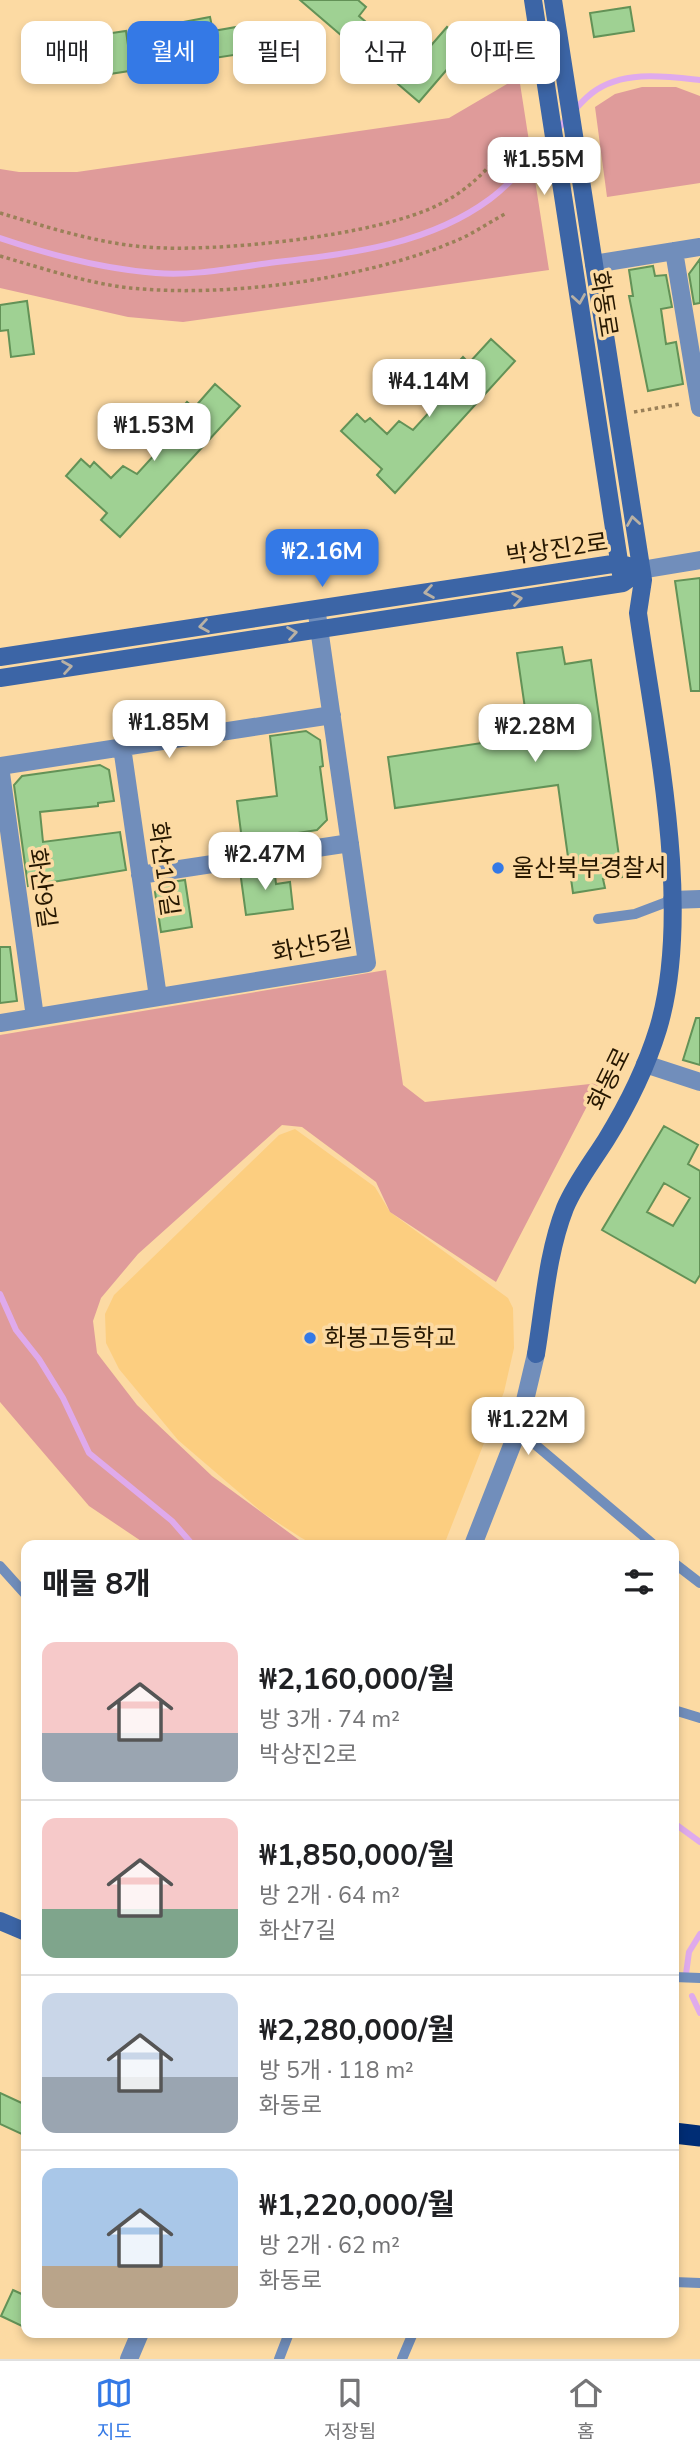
<!DOCTYPE html>
<html lang="ko">
<head>
<meta charset="utf-8">
<style>
  :root { --surface:#fff; --page:#f6f6f6; --text:#202124; --muted:#757577; --line:#e0e0e0; --accent:#3479e6 }
  body { margin:0; font-family:"Nunito Sans","Noto Sans KR",sans-serif; background:var(--page); color:var(--text); height:100vh; display:flex; flex-direction:column; font-size:26px; white-space:nowrap }
  * { box-sizing:border-box; margin:0 }
  p { font-size:23px; color:var(--muted) }
  .icon { flex:none; width:38px; height:38px; fill:none; stroke:currentColor; stroke-width:2; stroke-linecap:round; stroke-linejoin:round }
  .map { position:relative; flex:1; overflow:hidden }
  .details { position:absolute; left:21px; top:1540px; width:658px; height:798px; display:flex; flex-direction:column; background:var(--surface); border-radius:14px; box-shadow:0 4px 10px #0003 }
  .details>* { flex:none }
  .guide { position:absolute; left:21px; top:21px; width:658px; height:63px; display:flex; gap:14px }
  .price { position:absolute; translate:-50% -60px; padding:0 16px; border-radius:14px; background:#fff; color:#222; font-size:23px; line-height:46px; filter:drop-shadow(0 2px 4px #0008) }
  .price::after { content:''; position:absolute; left:50%; top:42px; width:21px; height:16px; margin-left:-10px; background:inherit; clip-path:polygon(0 0,100% 0,50% 100%) }
  .price.active { background:var(--accent); color:#fff }
  ul { padding:0; list-style:none }
  li { display:flex; align-items:center; gap:21px; height:175px; padding:0 21px }
  li+li { border-top:2px solid var(--line) }
  li span { display:grid; place-items:center; flex:none; width:196px; height:140px; border-radius:14px; color:#555 }
  li>.icon { margin-inline-start:auto }
  span .icon { width:84px; height:84px; fill:#fffc; stroke-width:1 }
  li b { font-size:30px }
  h2 { display:flex; justify-content:space-between; align-items:center; height:84px; padding:0 21px; font-size:30px }
  .chip { padding:0 24px; border-radius:14px; background:var(--surface); box-shadow:0 4px 10px #0003; font-size:24px; line-height:63px }
  .chip.active { background:var(--accent); color:#fff }
  .tabs { display:flex; justify-content:space-around; align-items:center; height:98px; border-top:2px solid var(--line); background:var(--surface); font-size:19px; color:var(--muted) }
  .tabs a { display:grid; justify-items:center; gap:4px }
  .tabs .active { color:var(--accent) }
  .map>svg:first-child { display:block }
</style>
</head>
<body>
<div class="map">
<svg width="700" height="2359" viewBox="0 0 700 2359">
  <rect width="100%" height="100%" fill="#fcdaa3"/>
  <path fill="#fcce80" d="M295,1129L375,1187L390,1212L508,1298L513,1308L514,1348L504,1392L444,1545H314L300,1537L263,1513L178,1440L119,1369L106,1343L105,1314L114,1295L279,1135Z"/>
  <path fill="#df9b9a" d="M519,77L549,270L183,322L128,317L0,288V169L19,172H77L449,118Z
    M642,87H676L700,96V183L607,197L595,107L615,94Z
    M386,970L403,1085L425,1102L599,1083L496,1282L390,1212L376,1182L302,1127L282,1125L138,1254L101,1298L93,1321L97,1353L137,1405L212,1476L306,1545H147L89,1506L0,1402V1035Z"/>
  <g fill="none" stroke-linecap="round" stroke-linejoin="round">
    <path stroke="#dfaaec" stroke-width="6" d="M557,130C568,118 579,103 592,93C622,70 664,76 700,80
      M0,238C50,255 102,269 156,273C191,276 227,269 262,264C341,254 424,248 490,199C512,183 531,158 549,138
      M0,1294L16,1330L39,1359L63,1398L89,1453L172,1521L193,1545
      M674,1823L700,1842
      M686,1974L689,1952L700,1934
      M692,1996L700,2013"/>
  </g>
  <path fill="#9fd193" stroke="#639257" stroke-width="2" fill-rule="evenodd" d="M300,0H358L366,7L359,16L415,64L447,27L468,45L419,102Z
    M630,7L634,31L594,37L590,13Z
    M210,17L213,31L242,26L247,53L77,79L73,53L100,49L98,35L126,31L128,45L185,36L183,22Z
    M700,259V303L694,304L689,274Z
    M653,266L655,276L666,275L672,307L661,309L666,344L676,342L683,384L648,391L629,296H633L629,270Z
    M27,301L34,354L11,357L8,330L0,331V305Z
    M491,339L515,361L395,493L377,475L382,469L341,431L357,414L365,422L370,418L387,434L399,421L413,430L455,384L446,375L463,357L469,363Z
    M215,384L240,406L120,537L101,520L107,513L66,476L81,459L90,467L94,462L111,478L123,466L137,474L179,428L171,420L187,402L194,408Z
    M700,578V691H691L675,581Z
    M562,647L565,664L591,660L622,877L603,879L605,888L573,893L558,785L395,808L388,757L529,736L517,653Z
    M306,731L320,740L323,766L320,767L327,820L317,830L278,836V838L270,839L271,844L243,848L237,801L277,796L270,736Z
    M100,765L109,770L114,801L98,803V806L40,812L43,842L120,832L126,870L28,886L14,785L22,776Z
    M274,866L276,884L290,882L293,909L246,915L240,871Z
    M185,880L192,927L161,932L155,892L165,883Z
    M0,947H10L17,1001L0,1003Z
    M696,1018H700V1065L683,1060Z
    M664,1126L698,1145L688,1164L700,1171V1275L695,1283L602,1230ZM664,1183L690,1198L673,1226L647,1212Z
    M0,2093L26,2105V2136L0,2124Z
    M13,2290L26,2296V2328L1,2316Z"/>
  <g fill="none" stroke-linecap="round" stroke-linejoin="round">
    <path stroke="#9a8058" stroke-width="3.5" stroke-dasharray="3.5 3.5" stroke-linecap="butt" d="M0,213C47,227 96,243 146,247C215,253 379,236 440,204C465,192 483,174 501,153
      M0,256C42,268 86,283 130,288C229,298 369,279 460,239C476,232 491,221 507,213
      M634,412L680,404"/>
    <path stroke="#718ebb" stroke-width="10" d="M598,919L635,914L672,900
      M518,1430L654,1545
      M674,1563L700,1583
      M0,1566L26,1595
      M674,1710L700,1718
      M674,1977L700,1978
      M674,2282L700,2283
      M279,2359L289,2333
      M402,2359L413,2333"/>
    <path stroke="#718ebb" stroke-width="18" d="M674,251L700,408
      M594,264L700,247
      M641,570L700,560
      M122,747L158,997
      M0,766L332,715
      M0,766L35,1017
      M140,875L350,843
      M672,900L700,899
      M0,1023L367,963L317,614
      M645,1064L700,1082
      M473,1545L518,1430L536,1354
      M129,2359L140,2333"/>
    <path stroke="#3c65a6" stroke-width="18" d="M533,0L621,574
      M0,657L619,563L641,570
      M0,678L623,583L641,570
      M536,1354C544,1306 547,1254 565,1208C575,1184 592,1162 606,1140C627,1106 646,1068 658,1029C694,910 655,735 638,613L643,580L553,0
      M0,1921L26,1932"/>
    <path stroke="#002d75" stroke-width="21" d="M674,2133L700,2136"/>
  </g>
  <defs><path id="oneway-chevron" d="M-2-3.5L2.5 0L-2 3.5" fill="none" stroke-width="1.6" stroke-linecap="round" stroke-linejoin="round" transform="scale(1.75)"/></defs>
  <g stroke="#b9b1a4">
    <use href="#oneway-chevron" transform="translate(579 299) rotate(81)"/>
    <use href="#oneway-chevron" transform="translate(633 521) rotate(-99)"/>
    <use href="#oneway-chevron" transform="translate(429 592) rotate(171)"/>
    <use href="#oneway-chevron" transform="translate(517 599) rotate(-9)"/>
    <use href="#oneway-chevron" transform="translate(204 626) rotate(171)"/>
    <use href="#oneway-chevron" transform="translate(292 633) rotate(-9)"/>
    <use href="#oneway-chevron" transform="translate(67 667) rotate(-9)"/>
  </g>
  <g fill="#3479e6" stroke="#fcdaa3" stroke-width="2.5">
    <circle cx="498" cy="868" r="7"/>
    <circle cx="310" cy="1338" r="7"/>
  </g>
  <g text-anchor="middle" dominant-baseline="central" stroke-width="7" stroke-linejoin="round" paint-order="stroke">
    <g font-size="24" fill="#261700" stroke="#fcdaa3">
      <text transform="translate(604 304) rotate(81)">화동로</text>
      <text transform="translate(557 549) rotate(-8)">박상진2로</text>
      <text transform="translate(164 869) rotate(82)">화산10길</text>
      <text transform="translate(42 888) rotate(82)">화산9길</text>
      <text transform="translate(312 946) rotate(-11)">화산5길</text>
      <text transform="translate(609 1079) rotate(-64)">화동로</text>
    </g>
    <g font-size="24" fill="#261700" stroke="#fcdaa3" text-anchor="start">
      <text x="512" y="868">울산북부경찰서</text>
      <text x="324" y="1338">화봉고등학교</text>
    </g>
  </g>
</svg>
<b class="price" style="left:544px;top:197px">₩1.55M</b>
<b class="price" style="left:429px;top:419px">₩4.14M</b>
<b class="price" style="left:154px;top:463px">₩1.53M</b>
<b class="price active" style="left:322px;top:589px">₩2.16M</b>
<b class="price" style="left:169px;top:760px">₩1.85M</b>
<b class="price" style="left:535px;top:764px">₩2.28M</b>
<b class="price" style="left:265px;top:892px">₩2.47M</b>
<b class="price" style="left:528px;top:1457px">₩1.22M</b>
<div class="guide">
<a class="chip">매매</a>
<a class="chip active">월세</a>
<a class="chip">필터</a>
<a class="chip">신규</a>
<a class="chip">아파트</a>
</div>
<section class="details">
<h2>매물 8개<svg class="icon" aria-label="filters" viewBox="0 0 24 24"><path d="M4 7h16M4 17h16"/><circle cx="9" cy="7" r="2"/><circle cx="15" cy="17" r="2"/></svg></h2>
<ul>
<li><span style="background:linear-gradient(#f6c9c9 65%,#9aa5b1 0)"><svg class="icon" aria-label="home" viewBox="0 0 24 24"><path d="M3 11l9-7 9 7M6 9v11h12V9"/></svg></span><div><b>₩2,160,000/월</b><p>방 3개 · 74 m²</p><p>박상진2로</p></div></li>
<li><span style="background:linear-gradient(#f6c9c9 65%,#7fa58c 0)"><svg class="icon" aria-label="home" viewBox="0 0 24 24"><path d="M3 11l9-7 9 7M6 9v11h12V9"/></svg></span><div><b>₩1,850,000/월</b><p>방 2개 · 64 m²</p><p>화산7길</p></div></li>
<li><span style="background:linear-gradient(#c9d6e8 60%,#9aa5b1 0)"><svg class="icon" aria-label="home" viewBox="0 0 24 24"><path d="M3 11l9-7 9 7M6 9v11h12V9"/></svg></span><div><b>₩2,280,000/월</b><p>방 5개 · 118 m²</p><p>화동로</p></div></li>
<li><span style="background:linear-gradient(#a9c7e8 70%,#b9a48a 0)"><svg class="icon" aria-label="home" viewBox="0 0 24 24"><path d="M3 11l9-7 9 7M6 9v11h12V9"/></svg></span><div><b>₩1,220,000/월</b><p>방 2개 · 62 m²</p><p>화동로</p></div></li>
</ul>
</section>
</div>
<nav class="tabs">
<a class="active"><svg class="icon" aria-label="map" viewBox="0 0 24 24"><path d="M3 6l6-2 6 2 6-2v14l-6 2-6-2-6 2zM9 4v14M15 6v14"/></svg>지도</a>
<a><svg class="icon" aria-label="saved" viewBox="0 0 24 24"><path d="M7 4h10v16l-5-4-5 4z"/></svg>저장됨</a>
<a><svg class="icon" aria-label="home" viewBox="0 0 24 24"><path d="M3 11l9-7 9 7M6 9v11h12V9"/></svg>홈</a>
</nav>
</body>
</html>
